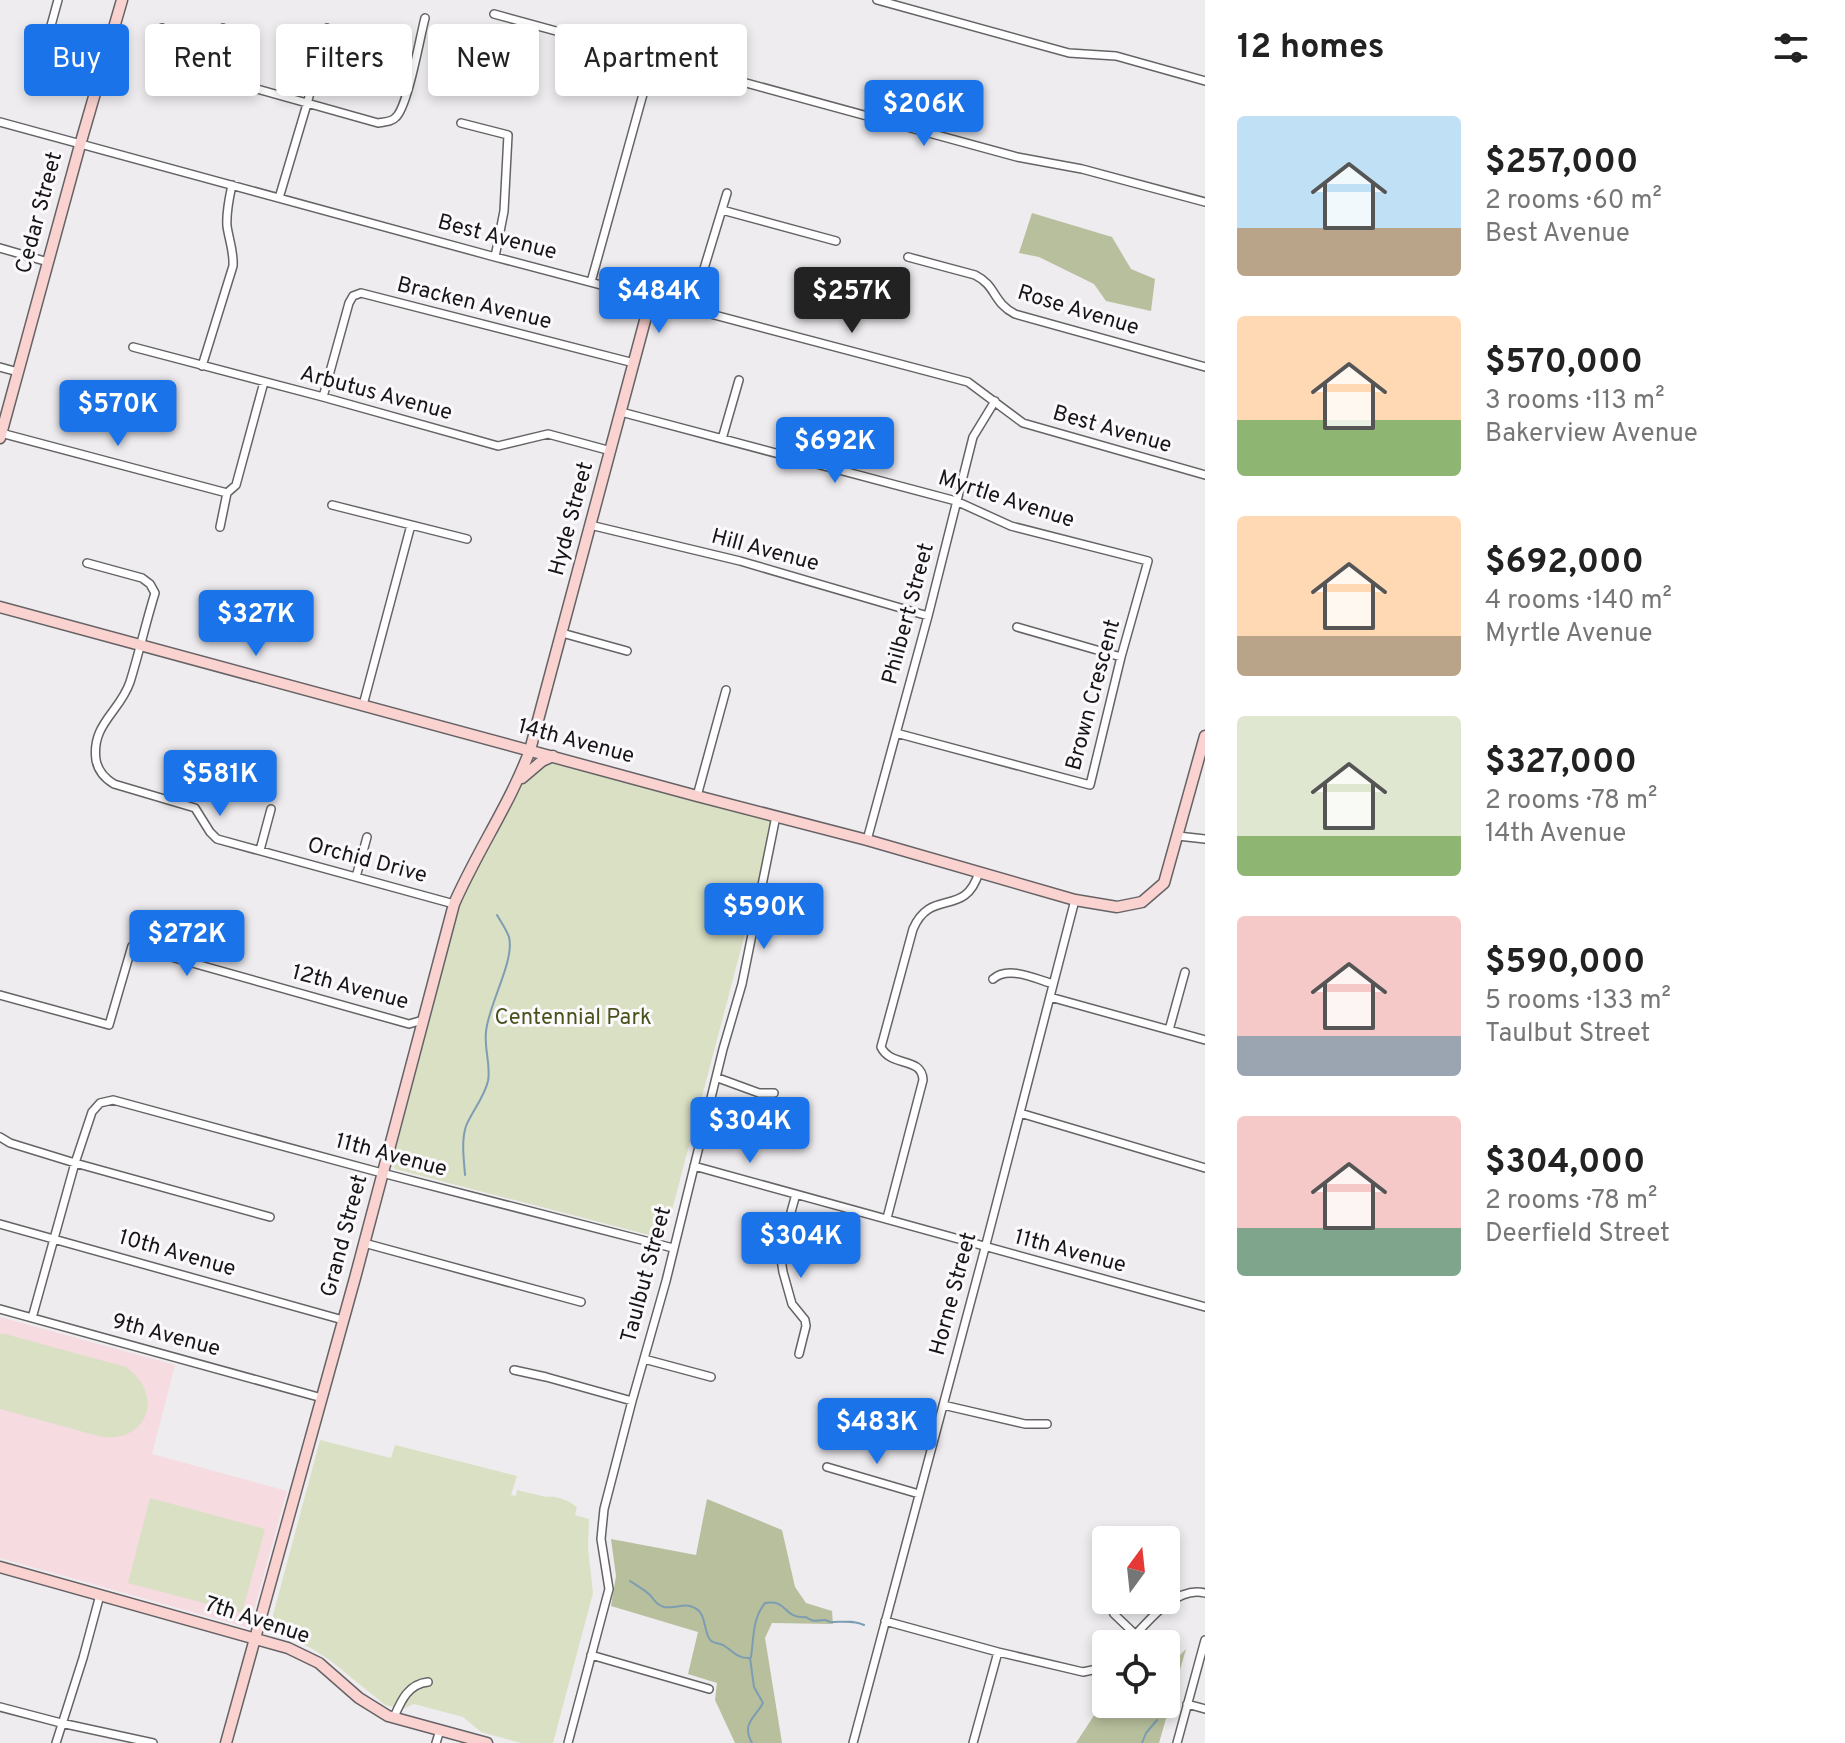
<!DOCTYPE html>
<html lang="en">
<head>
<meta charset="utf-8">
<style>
  :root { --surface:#fff; --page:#f2f2f2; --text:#222; --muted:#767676; --accent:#1a73e8 }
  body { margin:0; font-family:Overpass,sans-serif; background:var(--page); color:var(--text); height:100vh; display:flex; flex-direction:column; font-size:30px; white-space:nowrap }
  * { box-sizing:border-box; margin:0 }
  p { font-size:26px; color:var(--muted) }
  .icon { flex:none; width:44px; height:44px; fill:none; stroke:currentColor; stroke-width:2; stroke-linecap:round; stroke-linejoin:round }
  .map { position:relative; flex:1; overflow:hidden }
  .drawer { display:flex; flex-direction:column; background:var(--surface); width:640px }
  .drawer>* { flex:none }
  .banner { position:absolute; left:24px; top:24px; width:760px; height:72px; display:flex; gap:16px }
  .needle { width:52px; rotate:15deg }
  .tools { position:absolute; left:1092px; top:1526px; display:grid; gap:16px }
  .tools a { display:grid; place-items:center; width:88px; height:88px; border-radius:8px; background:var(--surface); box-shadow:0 4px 12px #0003; font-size:40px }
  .price { position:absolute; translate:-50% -68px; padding:0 18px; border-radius:8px; background:var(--accent); color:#fff; font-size:26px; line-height:52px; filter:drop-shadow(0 2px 4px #0008) }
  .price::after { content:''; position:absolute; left:50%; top:48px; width:24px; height:18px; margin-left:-12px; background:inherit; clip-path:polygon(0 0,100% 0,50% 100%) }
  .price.active { background:#222; color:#fff }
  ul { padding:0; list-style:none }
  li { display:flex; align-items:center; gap:24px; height:200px; padding:0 32px }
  li span { display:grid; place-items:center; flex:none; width:224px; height:160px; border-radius:8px; color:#555 }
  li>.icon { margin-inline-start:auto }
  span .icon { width:96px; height:96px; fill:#fffc; stroke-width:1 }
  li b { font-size:34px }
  h2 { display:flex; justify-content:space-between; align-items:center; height:96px; padding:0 32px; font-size:34px }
  .chip { padding:0 28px; border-radius:8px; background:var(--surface); box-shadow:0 4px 12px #0003; font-size:28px; line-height:72px }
  .chip.active { background:var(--accent); color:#fff }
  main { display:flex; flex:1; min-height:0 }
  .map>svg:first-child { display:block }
</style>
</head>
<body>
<main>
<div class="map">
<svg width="1205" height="1743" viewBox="0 0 1205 1743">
  <rect width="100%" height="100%" fill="#eeecef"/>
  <path fill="#f6dbe1" d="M0,1317L175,1365L152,1454L287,1491L249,1628L0,1558Z"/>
  <path fill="#dae0c4" d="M530,750L776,816L667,1229L661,1234L649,1235L395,1169L391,1162L421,1029L454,904Z
    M0,1334H5L126,1367C164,1394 149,1442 102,1437L0,1409Z
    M320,1440L391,1458L395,1445L517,1476L511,1495L516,1496L517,1490L546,1497C554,1495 572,1501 577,1508L575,1515L589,1519L588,1548L593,1593L553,1743H521L481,1732L463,1717L414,1704L405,1708H397L385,1705L331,1661L311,1648L269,1630Z
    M150,1498L265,1529L242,1613L128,1583Z"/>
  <path fill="#b7bf9d" d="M1032,213L1112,237L1131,269L1155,279L1151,311L1106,301L1094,284L1039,257L1019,253Z
    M707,1499L782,1530L795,1587L806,1603L832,1611L833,1624L772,1623L765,1638L782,1743H735L715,1700L717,1683L688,1674L698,1632L611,1606L616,1576L611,1539L696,1555Z
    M1186,1649L1159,1743H1076L1106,1697V1704H1166V1669Z"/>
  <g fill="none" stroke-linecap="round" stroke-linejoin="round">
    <path stroke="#7d9db2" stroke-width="2" d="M465,1175C464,1160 461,1141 466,1126C472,1111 484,1098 488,1081C491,1066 484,1048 486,1032C488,1005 515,961 509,937C506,929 501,922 497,915
      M630,1581C636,1585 645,1590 650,1595C655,1601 657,1605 664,1607C675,1609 685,1602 695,1608C705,1613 704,1627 708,1636C711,1644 716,1642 723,1645C733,1651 738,1659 750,1658L754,1687L763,1703C755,1718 741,1723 752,1743
      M751,1657C754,1638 752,1619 765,1603C789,1599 782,1619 806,1617C814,1623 815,1620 825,1620C827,1620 829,1622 831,1622C842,1622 854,1620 864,1625
      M1142,1743L1146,1733L1157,1720"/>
    <g stroke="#656366" stroke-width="10">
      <path id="street" d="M877,0L1069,53L1116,56L1205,81
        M494,14L1017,157L1082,169L1205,202
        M162,28C159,42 149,59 165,68L216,82L224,77
        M223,28C217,50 208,68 232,82L378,123C384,122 392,122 396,117C408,106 420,37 425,18
        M41,62L58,0
        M0,122L495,257L968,382L1023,423L1205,475
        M461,123L508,135L504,211L495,257
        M279,198L307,104L327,28
        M722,210L836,241
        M0,248L48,262
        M908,257L975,275C997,286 992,302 1015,314L1205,367
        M591,282L653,58
        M692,308L727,193
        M133,347L323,397L498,446L548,434L611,451
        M202,366L233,266C234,252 229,240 227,226C226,212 229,199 232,185
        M0,367L18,372
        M323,397L349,303L353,296L361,293L634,363
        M621,412L956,501L1011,526L1148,561L1121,657L1090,785L896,733
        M1,433L227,493
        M722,439L739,380
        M332,505L467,539
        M590,525L740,561L928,616
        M220,527L227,493L236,485L264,382
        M87,563L142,578L150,584L155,593C146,622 139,653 130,682C120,712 91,724 96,760C98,771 104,778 114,784L195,808L210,832L217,839L454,904
        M1017,627L1121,657
        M562,633L627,651
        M363,705L411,525
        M697,796L726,690
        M1178,836L1205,839
        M867,840L928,616L973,437L995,401
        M260,850L271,809
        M356,877L367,837
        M993,979C1008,965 1036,979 1053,984
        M0,995L109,1025L132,946L409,1024L423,1020
        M1050,997L1205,1040
        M1169,1030L1185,972
        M718,1078L759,1093H774
        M1020,1113L1205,1168
        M0,1137L10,1143L75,1163L270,1217
        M694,1166L1205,1307
        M796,1194L786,1230L781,1259L783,1272L792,1304L805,1320L806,1326L799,1354
        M887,1218L923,1080C922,1056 891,1068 881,1047L913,929C931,887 965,919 979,872
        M0,1224L343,1320
        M364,1243L581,1302
        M0,1309L322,1398
        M32,1318L75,1163L92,1112L100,1103L113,1100L382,1173L673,1248
        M644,1359L711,1377
        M514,1370L546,1377L632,1401
        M943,1405L1025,1424H1047
        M827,1467L919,1494
        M1106,1590V1593
        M1109,1600L1114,1614L1136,1635
        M885,1621L998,1652L1083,1672L1097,1669L1106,1663
        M1127,1644C1146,1624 1175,1585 1205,1593
        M591,1655L709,1689
        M1187,1704L1205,1709
        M0,1707L61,1723L153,1743
        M394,1717C401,1701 408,1684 428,1682
        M56,1743L83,1658L100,1595
        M436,1743L440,1730
        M568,1743L609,1589L601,1539L604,1509L632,1401L666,1281L723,1049L742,984L776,816
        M853,1743L985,1248L1075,900
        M973,1743L998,1652
        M1177,1743L1205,1640"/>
    </g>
    <g stroke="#656366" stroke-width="13">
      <path id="secondary" d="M0,438L80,145L122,0
        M0,607L697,796L867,840L1075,900L1117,907L1142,902L1164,883L1205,736
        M522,778L542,761L553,756
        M0,1567L288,1648L319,1663L359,1698L388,1716L487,1743
        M226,1743L355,1278L454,904C477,851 510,804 530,750L651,298"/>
    </g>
    <use href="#street" stroke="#fff" stroke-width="7"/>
    <use href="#secondary" stroke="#fad2d0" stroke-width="10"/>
  </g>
  <g text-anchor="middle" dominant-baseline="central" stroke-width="6" stroke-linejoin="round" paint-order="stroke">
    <g font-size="22" fill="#171617" stroke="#fbf9fc">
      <text transform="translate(40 213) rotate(-75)">Cedar Street</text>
      <text transform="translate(497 238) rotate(15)">Best Avenue</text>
      <text transform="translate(474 304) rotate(14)">Bracken Avenue</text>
      <text transform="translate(1078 311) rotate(17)">Rose Avenue</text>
      <text transform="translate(376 394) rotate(15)">Arbutus Avenue</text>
      <text transform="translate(1112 430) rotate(16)">Best Avenue</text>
      <text transform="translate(1006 500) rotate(18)">Myrtle Avenue</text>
      <text transform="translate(572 519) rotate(-75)">Hyde Street</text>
      <text transform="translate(765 551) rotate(15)">Hill Avenue</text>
      <text transform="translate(909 614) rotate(-75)">Philbert Street</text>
      <text transform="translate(1094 695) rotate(-75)">Brown Crescent</text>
      <text transform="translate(576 742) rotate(15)">14th Avenue</text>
      <text transform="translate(367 861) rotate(15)">Orchid Drive</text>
      <text transform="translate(350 988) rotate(15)">12th Avenue</text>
      <text transform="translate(391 1156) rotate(15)">11th Avenue</text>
      <text transform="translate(345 1236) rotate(-75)">Grand Street</text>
      <text transform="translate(1070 1252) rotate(15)">11th Avenue</text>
      <text transform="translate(177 1254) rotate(16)">10th Avenue</text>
      <text transform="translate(647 1275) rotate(-75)">Taulbut Street</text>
      <text transform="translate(954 1294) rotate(-75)">Horne Street</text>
      <text transform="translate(166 1336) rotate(15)">9th Avenue</text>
      <text transform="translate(257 1621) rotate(18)">7th Avenue</text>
    </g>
    <g font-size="22" fill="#49521b" stroke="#fbf9fc">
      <text x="573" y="1018">Centennial Park</text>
    </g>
  </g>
</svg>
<div class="tools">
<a><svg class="needle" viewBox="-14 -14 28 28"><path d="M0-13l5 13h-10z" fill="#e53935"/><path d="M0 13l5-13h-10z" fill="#767676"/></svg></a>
<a><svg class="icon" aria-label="locate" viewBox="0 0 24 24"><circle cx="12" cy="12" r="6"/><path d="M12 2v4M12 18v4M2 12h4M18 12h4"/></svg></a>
</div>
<b class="price" style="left:924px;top:148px">$206K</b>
<b class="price" style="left:659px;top:335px">$484K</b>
<b class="price active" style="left:852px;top:335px">$257K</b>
<b class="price" style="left:118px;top:448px">$570K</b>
<b class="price" style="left:835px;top:485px">$692K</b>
<b class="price" style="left:256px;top:658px">$327K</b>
<b class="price" style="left:220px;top:818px">$581K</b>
<b class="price" style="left:764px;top:951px">$590K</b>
<b class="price" style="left:187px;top:978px">$272K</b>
<b class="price" style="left:750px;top:1165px">$304K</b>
<b class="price" style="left:801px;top:1280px">$304K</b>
<b class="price" style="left:877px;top:1466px">$483K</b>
<div class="banner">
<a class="chip active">Buy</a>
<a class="chip">Rent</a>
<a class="chip">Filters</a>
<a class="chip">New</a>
<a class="chip">Apartment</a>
</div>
</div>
<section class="drawer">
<h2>12 homes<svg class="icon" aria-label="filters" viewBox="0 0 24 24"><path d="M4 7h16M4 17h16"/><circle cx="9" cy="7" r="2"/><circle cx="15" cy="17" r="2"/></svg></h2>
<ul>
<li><span style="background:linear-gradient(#bfe0f5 70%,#b9a48a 0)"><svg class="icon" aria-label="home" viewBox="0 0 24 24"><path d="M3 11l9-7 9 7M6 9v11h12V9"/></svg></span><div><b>$257,000</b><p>2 rooms · 60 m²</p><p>Best Avenue</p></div></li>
<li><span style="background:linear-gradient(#ffd9b3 65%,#8fb573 0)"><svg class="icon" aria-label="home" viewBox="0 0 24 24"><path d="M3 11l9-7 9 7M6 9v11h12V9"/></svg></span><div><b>$570,000</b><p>3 rooms · 113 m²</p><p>Bakerview Avenue</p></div></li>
<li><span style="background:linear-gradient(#ffd9b3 75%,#b9a48a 0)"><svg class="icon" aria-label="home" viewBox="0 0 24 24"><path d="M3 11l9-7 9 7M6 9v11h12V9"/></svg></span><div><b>$692,000</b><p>4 rooms · 140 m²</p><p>Myrtle Avenue</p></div></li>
<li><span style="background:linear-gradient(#dfe7d0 75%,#8fb573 0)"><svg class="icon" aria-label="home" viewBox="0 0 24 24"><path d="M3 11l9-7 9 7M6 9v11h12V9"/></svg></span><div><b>$327,000</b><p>2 rooms · 78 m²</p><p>14th Avenue</p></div></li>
<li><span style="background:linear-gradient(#f6c9c9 75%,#9aa5b1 0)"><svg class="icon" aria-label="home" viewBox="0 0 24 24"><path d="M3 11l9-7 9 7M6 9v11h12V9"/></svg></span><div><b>$590,000</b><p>5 rooms · 133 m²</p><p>Taulbut Street</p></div></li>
<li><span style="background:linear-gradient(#f6c9c9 70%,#7fa58c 0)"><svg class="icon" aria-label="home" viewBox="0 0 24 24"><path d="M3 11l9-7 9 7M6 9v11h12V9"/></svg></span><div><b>$304,000</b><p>2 rooms · 78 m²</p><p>Deerfield Street</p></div></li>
</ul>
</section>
</main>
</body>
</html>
